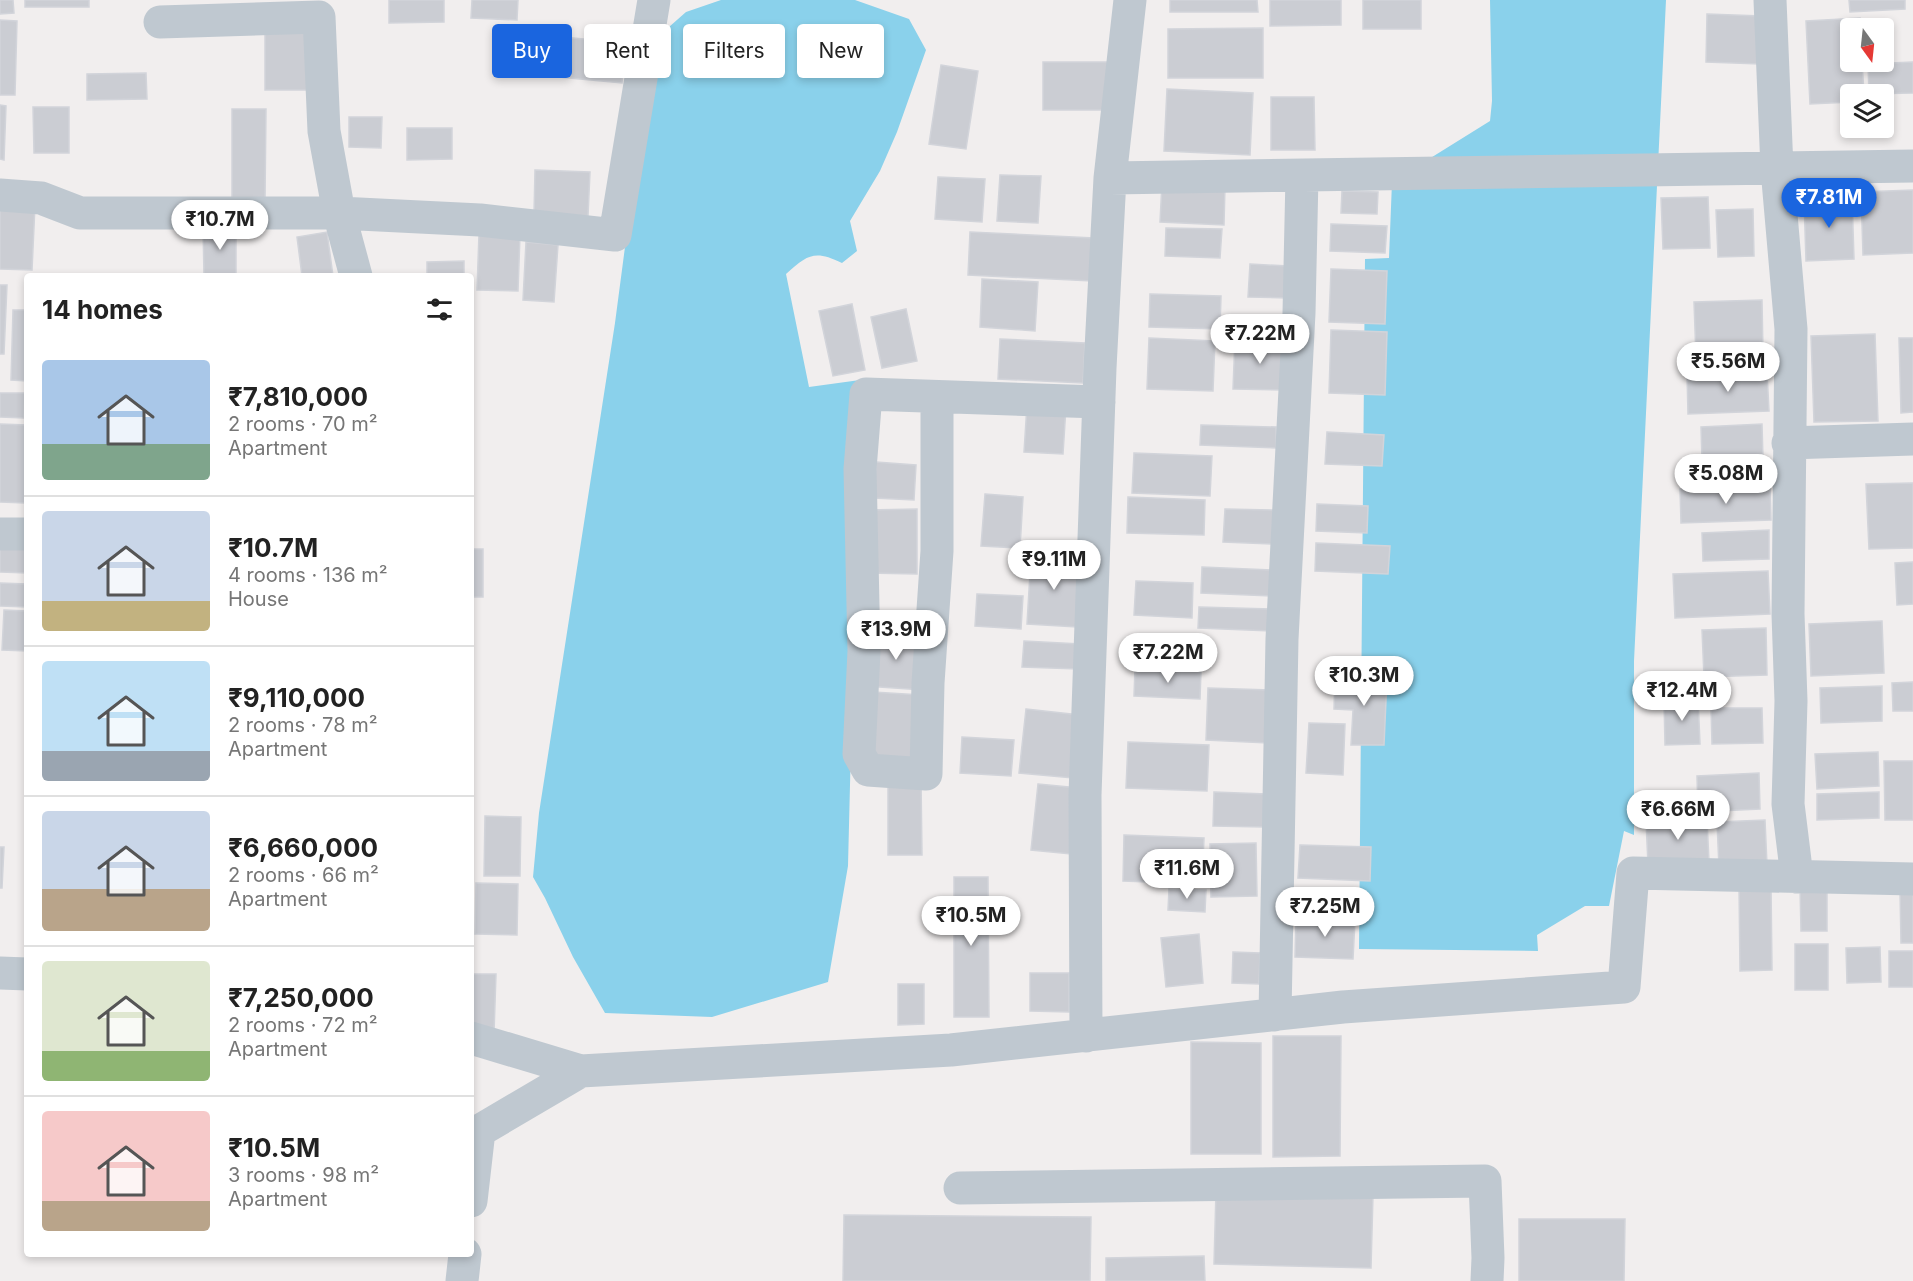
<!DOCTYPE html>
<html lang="en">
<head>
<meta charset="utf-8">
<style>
  :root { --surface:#fff; --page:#f2f2f2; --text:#222; --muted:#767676; --line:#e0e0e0; --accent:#1a65df }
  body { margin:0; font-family:Inter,sans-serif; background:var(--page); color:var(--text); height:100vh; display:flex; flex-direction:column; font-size:22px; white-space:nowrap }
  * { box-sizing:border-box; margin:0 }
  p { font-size:20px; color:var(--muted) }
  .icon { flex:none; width:33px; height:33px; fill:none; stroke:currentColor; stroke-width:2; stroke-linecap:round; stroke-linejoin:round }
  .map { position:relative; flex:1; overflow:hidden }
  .details { position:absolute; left:24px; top:273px; width:450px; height:984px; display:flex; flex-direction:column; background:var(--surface); border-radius:6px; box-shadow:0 3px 9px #0003 }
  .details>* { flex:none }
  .hud { position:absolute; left:492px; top:24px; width:570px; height:54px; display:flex; gap:12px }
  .needle { width:39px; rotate:165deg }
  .tools { position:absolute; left:1840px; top:18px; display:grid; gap:12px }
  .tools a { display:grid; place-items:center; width:54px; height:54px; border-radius:6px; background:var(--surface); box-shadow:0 3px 9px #0003; font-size:30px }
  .price { position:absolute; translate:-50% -51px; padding:0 14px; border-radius:21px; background:#fff; color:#222; font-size:20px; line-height:39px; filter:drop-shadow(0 2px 3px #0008) }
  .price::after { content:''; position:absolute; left:50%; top:36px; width:18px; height:14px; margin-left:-9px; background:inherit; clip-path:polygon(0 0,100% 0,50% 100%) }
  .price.selected { background:var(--accent); color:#fff }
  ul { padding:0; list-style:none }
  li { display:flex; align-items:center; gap:18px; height:150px; padding:0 18px }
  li+li { border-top:2px solid var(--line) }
  li span { display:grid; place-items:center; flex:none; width:168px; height:120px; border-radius:6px; color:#555 }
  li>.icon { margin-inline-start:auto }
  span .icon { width:72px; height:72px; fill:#fffc; stroke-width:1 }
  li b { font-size:26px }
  h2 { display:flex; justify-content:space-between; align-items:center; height:72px; padding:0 18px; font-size:26px }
  .pill { padding:0 21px; border-radius:6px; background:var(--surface); box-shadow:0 3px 9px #0003; font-size:21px; line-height:54px }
  .pill.selected { background:var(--accent); color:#fff }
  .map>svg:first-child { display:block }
</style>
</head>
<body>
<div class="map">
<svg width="1913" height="1281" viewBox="0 0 1913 1281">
  <rect width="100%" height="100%" fill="#f1eeee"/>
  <path fill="#8ad1eb" d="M721,0H855L909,19L926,50L897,132L880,171L850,221L857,251L842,263C815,250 808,254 786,274L809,387L860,380L848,866L828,982L712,1017L605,1013L573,957L545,898L533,877L539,813L615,323L652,42L686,12Z
    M1490,0H1666L1634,661V835L1624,831L1609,906H1585L1537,935L1538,951L1359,949L1365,259L1389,258L1392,182L1490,121L1492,101Z"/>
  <path fill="#cbcdd3" stroke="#d2d4da" stroke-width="1.5" d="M0,0H13L14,13L0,14Z
    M25,0H89V7H25Z
    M389,0H444V22L389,23Z
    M472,0H518L517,20L471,18Z
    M1170,0H1257L1258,12H1170Z
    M1270,0H1341V25L1270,26Z
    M1363,0H1421V29H1363Z
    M1849,0H1905V9L1850,12Z
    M1707,14L1761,16L1760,64L1706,62Z
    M1860,18V28H1851V62H1862L1864,94H1851V102L1810,104L1806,21Z
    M0,20L17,21L15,95H0Z
    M265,26H311V90H265Z
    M1263,28V78H1168V29Z
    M541,35L626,43L622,83L538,75Z
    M1043,62H1111V110H1043Z
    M1913,62V93L1869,94L1868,64Z
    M941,65L978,71L966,149L929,144Z
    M146,73L147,99L87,100V74Z
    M1167,89L1253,93L1250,155L1164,151Z
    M1271,97H1314L1315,150H1271Z
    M0,105L6,106L4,160L0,159Z
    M33,107H69V153H34Z
    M232,109H266L265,201H232Z
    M349,117H382L381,148L349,147Z
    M407,128H452V159L407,160Z
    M535,170L590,172L588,216L534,214Z
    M1000,175L1041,176L1038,223L997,221Z
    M938,177L985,179L982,222L935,219Z
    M1162,183L1225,186L1224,225L1160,222Z
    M1913,190V253L1863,255L1861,192Z
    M1342,191L1378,192L1377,214L1341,213Z
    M1708,197L1710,248L1663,249L1661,198Z
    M1852,197L1854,259L1806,261L1804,199Z
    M0,203L35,205L32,270L0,269Z
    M1753,209L1754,256L1718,257L1716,210Z
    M1331,224L1387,226L1385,253L1330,251Z
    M236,225V276H204L203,226Z
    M1166,228L1222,229L1220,258L1165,256Z
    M327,232L333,276H302L297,237Z
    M970,232L1094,238L1092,281L968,275Z
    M479,234L520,235L518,291L477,290Z
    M526,242L558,245L554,302L523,300Z
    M464,261V276H427V262Z
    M1250,264L1288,266L1287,298L1248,297Z
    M1331,269L1387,271L1385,324L1329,322Z
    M982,279L1038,282L1035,331L980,327Z
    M0,285H7L4,354H0Z
    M1150,294L1221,296L1220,329L1149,327Z
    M1762,300L1763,354L1696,357L1694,302Z
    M852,304L865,370L833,376L819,311Z
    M906,309L917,361L882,368L871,317Z
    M13,310H27V381L11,380Z
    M1331,330L1387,332L1385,395L1329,393Z
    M1875,334L1878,421L1814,422L1811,336Z
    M1149,338L1215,341L1213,391L1147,389Z
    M1899,338H1913V412L1901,413Z
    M1000,339L1085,343L1083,383L998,379Z
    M1235,339L1288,341L1286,390L1233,389Z
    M1767,372L1769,411L1688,414L1687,374Z
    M0,393H25L24,418L0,417Z
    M1027,405L1066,407L1063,454L1024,452Z
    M0,424L27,425L25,503L0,502Z
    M1762,424L1763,459L1702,461L1701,427Z
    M1201,425L1276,427V448L1200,445Z
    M1327,432L1384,435L1382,466L1325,464Z
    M1134,453L1212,456L1210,496L1132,493Z
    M876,462L916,465L914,500L874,498Z
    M1913,483V548L1869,549L1866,484Z
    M1770,486L1771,520L1681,523L1680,489Z
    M985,494L1023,497L1020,548L981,546Z
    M1128,497L1205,500L1204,535L1127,533Z
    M1317,504L1368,506L1367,533L1316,531Z
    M917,509V574L867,573L868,510Z
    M1225,509L1273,510L1272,544L1223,542Z
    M1769,530V559L1703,561L1702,533Z
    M0,543L27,545V573L0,572Z
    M1316,543L1390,546L1388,574L1315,571Z
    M471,549H483V597H471Z
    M1031,556L1081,558L1077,627L1027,624Z
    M1913,562V604L1897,605L1895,563Z
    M1202,567L1274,570L1272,596L1201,593Z
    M1768,571L1770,614L1675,618L1673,574Z
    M1136,581L1193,583L1192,618L1134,615Z
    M0,583L27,584V607L0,606Z
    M977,594L1023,596L1021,629L975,626Z
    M1199,607L1271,609V631L1198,628Z
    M4,610L27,611V651L2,650Z
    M1882,621L1884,673L1811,676L1809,624Z
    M1766,628L1767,675L1704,677L1702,630Z
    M869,633L927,637L923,690L865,686Z
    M1024,641L1080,644L1078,669L1022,667Z
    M1135,668L1201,671L1200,699L1134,696Z
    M1335,676L1387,678L1384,745H1351L1353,710L1334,709Z
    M1913,682V711H1893L1892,683Z
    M1882,686V721L1821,723L1820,688Z
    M1208,688L1270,690L1268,743L1206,740Z
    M873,692L921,695L916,760L869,757Z
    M1698,698L1700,744L1665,745L1664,700Z
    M1711,708H1762L1763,743L1712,744Z
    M1026,709L1080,715L1073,778L1019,773Z
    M1309,723L1345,724L1343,775L1306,773Z
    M962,737L1014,740L1011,776L960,773Z
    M1128,742L1209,745L1207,791L1126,788Z
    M1878,752L1879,786L1817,789L1815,754Z
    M1884,761H1913V820H1885Z
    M1759,773L1760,809L1698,812L1697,776Z
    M888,780H921L922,855H888Z
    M1038,784L1079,788L1071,854L1031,850Z
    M1214,792L1266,794L1264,827L1213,826Z
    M1879,792V818L1817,820V794Z
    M485,816L521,817L520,876H484Z
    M1707,819L1709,862L1648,864L1646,821Z
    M1765,820L1767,865L1719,867L1717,822Z
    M1124,835L1204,838L1202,884L1123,881Z
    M1256,843L1257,896L1211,897L1210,844Z
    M1300,845L1371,847L1370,881L1298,878Z
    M0,847H4L2,888H0Z
    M954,877H988L989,1017H954Z
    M476,883L518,884L517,935L475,934Z
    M1739,885H1771L1772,970L1740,971Z
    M1800,887H1827V931H1801Z
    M1169,889L1206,890L1205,912L1168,910Z
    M1900,890H1913V943H1901Z
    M1296,918L1355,920L1353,959L1295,957Z
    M1199,934L1203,983L1166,987L1161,938Z
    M1795,944H1828V990H1795Z
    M1880,947L1881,982L1847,983L1846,948Z
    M1889,951H1913V987H1889Z
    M1233,952L1260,953L1259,984L1232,983Z
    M1030,973H1069V1012L1030,1011Z
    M471,974H496L494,1033H471Z
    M898,984H924V1024L898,1025Z
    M1273,1036H1341L1340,1156L1273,1157Z
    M1191,1042L1261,1043V1154H1191Z
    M1216,1191L1373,1195L1371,1268L1214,1264Z
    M844,1215L1091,1217L1090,1281H843Z
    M1519,1219H1625L1624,1281H1519Z
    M1204,1256L1205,1281H1106V1258Z"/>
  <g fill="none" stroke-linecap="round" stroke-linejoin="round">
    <path stroke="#bfc8d0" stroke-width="33" d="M1770,0L1777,169L1791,329L1788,614L1791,701L1788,804L1797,877
      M160,22L319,17L324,131L339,213L356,276
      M1110,178L1913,166
      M0,195L41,198L80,213H339L480,220L615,235L654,0
      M937,397V551L928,683L926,774L868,770L859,754L864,651L860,469L866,394L1099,402
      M1788,443L1913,439
      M0,534H27
      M0,973L27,974
      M1275,1015L1282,639L1299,313L1302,176
      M1086,1036L1085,795L1100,368L1110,178L1130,0
      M471,1038L581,1071L951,1050L1343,1007L1624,987L1633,873L1913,879
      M960,1188L1485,1181L1488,1258L1487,1281
      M471,1201L479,1131L581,1071
      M462,1281L465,1254"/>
  </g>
</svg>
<div class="tools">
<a><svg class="needle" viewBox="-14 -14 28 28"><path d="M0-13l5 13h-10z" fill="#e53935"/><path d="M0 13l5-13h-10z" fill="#767676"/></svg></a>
<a><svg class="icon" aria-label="layers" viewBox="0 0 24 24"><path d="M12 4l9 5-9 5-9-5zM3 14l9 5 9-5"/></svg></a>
</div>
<b class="price selected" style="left:1829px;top:229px">₹7.81M</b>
<b class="price" style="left:220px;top:251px">₹10.7M</b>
<b class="price" style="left:1260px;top:365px">₹7.22M</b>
<b class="price" style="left:1728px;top:393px">₹5.56M</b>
<b class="price" style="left:1726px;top:505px">₹5.08M</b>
<b class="price" style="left:1054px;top:591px">₹9.11M</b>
<b class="price" style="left:896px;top:661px">₹13.9M</b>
<b class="price" style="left:1168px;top:684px">₹7.22M</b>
<b class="price" style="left:1364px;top:707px">₹10.3M</b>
<b class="price" style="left:1682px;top:722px">₹12.4M</b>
<b class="price" style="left:1678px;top:841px">₹6.66M</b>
<b class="price" style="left:1187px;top:900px">₹11.6M</b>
<b class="price" style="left:1325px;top:938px">₹7.25M</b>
<b class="price" style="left:971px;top:947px">₹10.5M</b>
<div class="hud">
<a class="pill selected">Buy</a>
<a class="pill">Rent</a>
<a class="pill">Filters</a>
<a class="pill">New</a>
</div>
<section class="details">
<h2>14 homes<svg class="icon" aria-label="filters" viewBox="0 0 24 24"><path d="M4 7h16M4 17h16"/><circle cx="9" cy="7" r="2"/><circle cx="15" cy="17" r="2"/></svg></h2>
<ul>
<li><span style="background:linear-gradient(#a9c7e8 70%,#7fa58c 0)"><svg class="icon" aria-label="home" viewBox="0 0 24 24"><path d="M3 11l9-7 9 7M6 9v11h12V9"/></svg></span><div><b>₹7,810,000</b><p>2 rooms · 70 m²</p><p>Apartment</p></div></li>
<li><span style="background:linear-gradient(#c9d6e8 75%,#c2b280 0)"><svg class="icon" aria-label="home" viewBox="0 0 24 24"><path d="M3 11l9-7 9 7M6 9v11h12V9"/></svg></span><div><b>₹10.7M</b><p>4 rooms · 136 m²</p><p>House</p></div></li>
<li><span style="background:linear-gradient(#bfe0f5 75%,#9aa5b1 0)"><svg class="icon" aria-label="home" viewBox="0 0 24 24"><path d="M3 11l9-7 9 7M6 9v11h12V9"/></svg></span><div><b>₹9,110,000</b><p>2 rooms · 78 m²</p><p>Apartment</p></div></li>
<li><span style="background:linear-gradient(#c9d6e8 65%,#b9a48a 0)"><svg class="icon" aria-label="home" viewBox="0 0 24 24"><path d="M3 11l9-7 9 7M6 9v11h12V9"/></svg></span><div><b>₹6,660,000</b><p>2 rooms · 66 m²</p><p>Apartment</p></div></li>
<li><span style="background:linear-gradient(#dfe7d0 75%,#8fb573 0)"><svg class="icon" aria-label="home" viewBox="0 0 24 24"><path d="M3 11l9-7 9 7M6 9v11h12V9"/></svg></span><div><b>₹7,250,000</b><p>2 rooms · 72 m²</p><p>Apartment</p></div></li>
<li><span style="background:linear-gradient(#f6c9c9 75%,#b9a48a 0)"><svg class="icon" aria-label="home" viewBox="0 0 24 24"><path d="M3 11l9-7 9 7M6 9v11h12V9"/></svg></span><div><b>₹10.5M</b><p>3 rooms · 98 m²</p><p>Apartment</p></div></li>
</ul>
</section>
</div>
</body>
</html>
